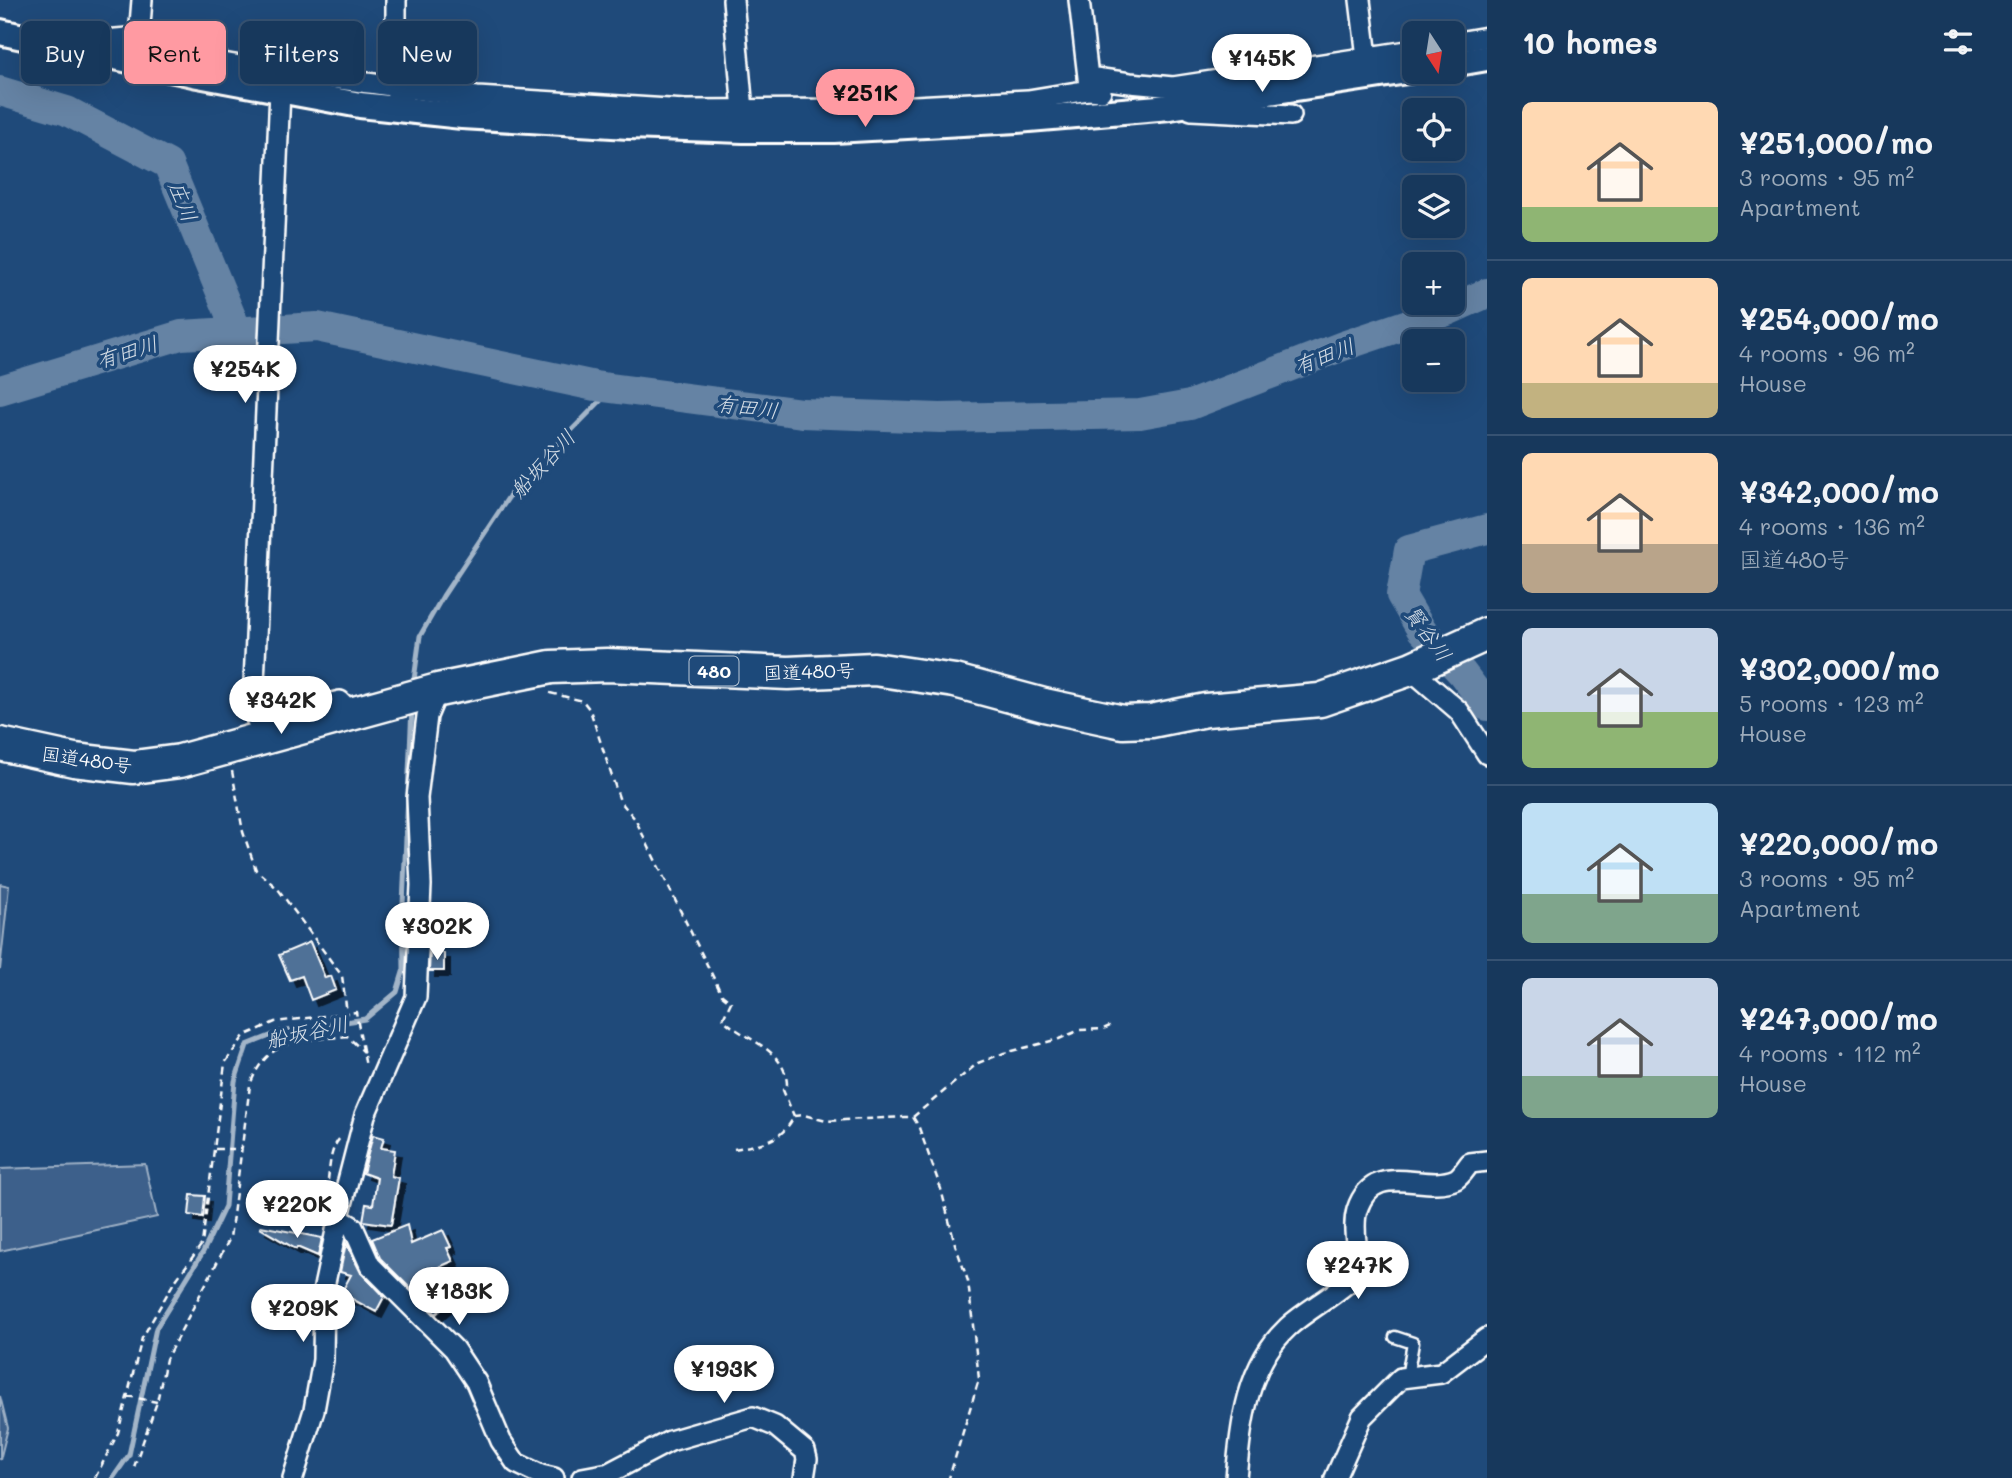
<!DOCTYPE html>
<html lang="en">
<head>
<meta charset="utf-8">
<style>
  :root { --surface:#17385c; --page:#244365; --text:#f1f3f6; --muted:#9eacbb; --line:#365272; --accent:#ff9aa2 }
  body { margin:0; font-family:Mali,"Klee One",sans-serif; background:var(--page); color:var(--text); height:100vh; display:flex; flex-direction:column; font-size:26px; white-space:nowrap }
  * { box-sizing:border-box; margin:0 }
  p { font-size:23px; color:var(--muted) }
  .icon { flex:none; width:38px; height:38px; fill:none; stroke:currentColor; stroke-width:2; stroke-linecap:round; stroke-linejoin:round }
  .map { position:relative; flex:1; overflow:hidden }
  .sheet { display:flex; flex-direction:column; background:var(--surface); width:525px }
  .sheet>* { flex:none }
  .top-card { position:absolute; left:21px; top:21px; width:665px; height:63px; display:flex; gap:14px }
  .needle { width:46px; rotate:168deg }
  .tools { position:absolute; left:1402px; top:21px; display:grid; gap:14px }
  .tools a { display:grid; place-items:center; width:63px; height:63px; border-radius:10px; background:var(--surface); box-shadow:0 7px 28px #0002,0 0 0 2px var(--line); font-size:35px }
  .price { position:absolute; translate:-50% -60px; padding:0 16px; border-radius:24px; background:#fff; color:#222; font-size:23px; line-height:46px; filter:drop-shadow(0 2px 4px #0008) }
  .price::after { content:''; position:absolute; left:50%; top:42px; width:21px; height:16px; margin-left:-10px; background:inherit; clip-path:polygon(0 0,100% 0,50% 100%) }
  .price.on { background:var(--accent); color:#111 }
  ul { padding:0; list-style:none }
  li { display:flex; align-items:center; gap:21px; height:175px; padding:0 35px }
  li+li { border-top:2px solid var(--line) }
  li span { display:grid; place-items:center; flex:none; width:196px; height:140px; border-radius:10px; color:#555 }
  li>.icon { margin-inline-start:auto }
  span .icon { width:84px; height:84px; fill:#fffc; stroke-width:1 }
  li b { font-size:30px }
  h2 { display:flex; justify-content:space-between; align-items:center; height:84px; padding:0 35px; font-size:30px }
  .tag { padding:0 24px; border-radius:10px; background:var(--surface); box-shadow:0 7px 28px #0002,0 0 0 2px var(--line); font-size:24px; line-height:63px }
  .tag.on { background:var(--accent); color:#111 }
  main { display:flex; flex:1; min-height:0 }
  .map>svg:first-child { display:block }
</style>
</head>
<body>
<main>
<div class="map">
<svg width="1487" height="1478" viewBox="0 0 1487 1478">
  <defs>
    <filter id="shadow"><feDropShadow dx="6" dy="6" stdDeviation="0" flood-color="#0009"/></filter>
  </defs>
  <rect width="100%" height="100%" fill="#1f4a7a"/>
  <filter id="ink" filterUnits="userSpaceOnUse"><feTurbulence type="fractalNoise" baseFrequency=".0143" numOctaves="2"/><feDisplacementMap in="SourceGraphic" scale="14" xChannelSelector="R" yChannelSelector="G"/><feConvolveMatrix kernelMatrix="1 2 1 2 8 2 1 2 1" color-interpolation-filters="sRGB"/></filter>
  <g filter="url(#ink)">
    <path fill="#3c618b" stroke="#9eb0c5" stroke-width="2" d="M0,884L9,886L0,970Z
      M145,1164L157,1217L0,1251V1169Z
      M0,1396L8,1428L0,1460Z"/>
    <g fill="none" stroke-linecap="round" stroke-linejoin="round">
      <path stroke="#a3b5c8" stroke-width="5" d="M413,687L420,636L443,596L514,489L613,388
        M113,1478L129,1455L156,1328L203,1252L225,1206L235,1081L247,1045L280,1032L365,1019L397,992L404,969L403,904L412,707"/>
      <path stroke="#6583a4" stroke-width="30" d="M0,91L67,111L168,164L237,331
        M0,390L181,335L317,327L595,386L802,413L940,418L1140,414L1190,405L1343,346L1447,311L1487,293
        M1487,529L1409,550L1401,595L1421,629L1462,673L1487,706"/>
    </g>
    <path fill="#507197" stroke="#fff" stroke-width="2" filter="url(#shadow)" d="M310,942L325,978L331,976L336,990L311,1000L302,976L290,980L279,955Z
      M430,953H444V971H429Z
      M373,1135L384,1138L381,1148L395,1150L391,1176L399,1178L391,1225L363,1221L366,1204L373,1205L377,1178L363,1173Z
      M191,1195L205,1196L203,1217L189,1215Z
      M407,1225L411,1244L443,1230L451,1247L447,1248L453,1261L428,1272L436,1283L429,1288L445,1306L436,1314L380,1258L372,1239Z
      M261,1226L322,1238L318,1256L297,1247L296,1249L260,1228Z
      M346,1243L361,1273L384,1297L376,1312L341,1293L351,1275L340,1272Z"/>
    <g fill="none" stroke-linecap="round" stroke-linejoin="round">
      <g stroke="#fff" stroke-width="15">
        <path id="service" d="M327,1193L328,1205L340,1212
          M1395,1337L1413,1343L1407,1377"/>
      </g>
      <g stroke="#fff" stroke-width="24">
        <path id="minor" d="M396,0V87L477,97L685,110
          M733,0L743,110
          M1079,0L1088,77
          M1360,0L1367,57
          M139,37L143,45C226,69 311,74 396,87V92L404,94
          M1452,43L1487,37
          M85,50L93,41L139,37L142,0
          M1089,90L1088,77L1130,83L1173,87L1414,50
          M280,91L253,706L257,721L340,701L343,704
          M1023,110L1028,100L1089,90L1101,91
          M1191,110L1291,115
          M683,120L685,110L859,109L1028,100
          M1410,669L1459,711L1487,754
          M338,1218L353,1227L370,1265L454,1349L476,1382L501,1441L516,1463L541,1475L554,1478
          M293,1478L314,1410L323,1360L324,1287L340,1212L365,1115L416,997L421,885L417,798L427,716L438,690
          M582,1478L609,1473L670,1441L753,1417L775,1426L805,1451L807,1459L804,1478
          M1236,1478C1241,1425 1246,1366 1288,1327C1309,1308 1337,1295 1357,1274C1360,1253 1351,1230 1357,1210C1374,1158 1423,1194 1456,1179C1461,1176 1466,1168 1470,1163L1487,1161
          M1335,1478L1362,1417L1401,1378L1441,1373L1487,1338"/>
      </g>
      <g stroke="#fff" stroke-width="30">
        <path id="tertiary" d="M0,32L198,75L360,105L462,116L629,126L743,130H834L1017,120L1170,107L1414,70
          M1452,64L1487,58"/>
      </g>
      <g stroke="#fff" stroke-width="37">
        <path id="trunk" d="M0,744L74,760L134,767L180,761L438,690L551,667L607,665L788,673L874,669L955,681L1044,705L1123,722L1151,721L1206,710L1320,700L1410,669L1487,634"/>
      </g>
      <path stroke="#fff" stroke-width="2.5" stroke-dasharray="7 5" stroke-linecap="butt" d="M550,693L583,701L590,710L620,801L635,819L722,995L731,1002L723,1019C744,1040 785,1048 787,1084L783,1090L794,1116
        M232,771L243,832L256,870L278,889L342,976L347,1013
        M913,1117L978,1063L1004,1053L1059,1039L1080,1030L1103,1029L1110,1026
        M215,1149H242
        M734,1149C760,1144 782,1142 794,1116L804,1115L826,1121L904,1117H913L918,1125L941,1189L955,1244L968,1281L979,1379L949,1478
        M328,1180C330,1165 330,1148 341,1137
        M127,1396L157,1402
        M134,1467L157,1402L166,1359L230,1238L250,1085C268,1036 301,1042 347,1036L364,1052
        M95,1478L118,1433L142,1338L173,1284L202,1244L225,1063L244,1036L275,1022L356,1012L366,1067"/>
      <use href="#service" stroke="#1f4a7a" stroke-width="10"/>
      <use href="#minor" stroke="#1f4a7a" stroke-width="19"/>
      <use href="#tertiary" stroke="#1f4a7a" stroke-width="24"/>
      <use href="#trunk" stroke="#1f4a7a" stroke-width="32"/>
    </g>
  </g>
  <g text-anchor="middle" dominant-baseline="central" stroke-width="7" stroke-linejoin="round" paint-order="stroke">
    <rect fill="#1f4a7a" stroke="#bcc9d7" stroke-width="2" x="689.5" y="656.5" width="49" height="29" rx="5"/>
    <g font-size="18" font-weight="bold" fill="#fff">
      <text x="714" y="671">480</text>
    </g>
    <g font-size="19" fill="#fff" stroke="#1f4a7a">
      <text transform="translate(809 671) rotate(-2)">国道480号</text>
      <text transform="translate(87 759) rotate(8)">国道480号</text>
    </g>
    <g font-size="21" font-style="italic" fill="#d8e0e8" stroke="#1f4a7a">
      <text transform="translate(184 201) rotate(68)">庄川</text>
      <text transform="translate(127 351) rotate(-17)">有田川</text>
      <text transform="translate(1324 355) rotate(-21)">有田川</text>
      <text transform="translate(747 406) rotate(7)">有田川</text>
      <text transform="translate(542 463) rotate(-47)">船坂谷川</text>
      <text transform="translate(1429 633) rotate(54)">賢谷川</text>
      <text transform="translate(307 1031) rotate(-12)">船坂谷川</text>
    </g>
  </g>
</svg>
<div class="tools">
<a><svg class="needle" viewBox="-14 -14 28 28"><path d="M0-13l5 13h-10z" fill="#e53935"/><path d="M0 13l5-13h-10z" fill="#9eacbb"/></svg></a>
<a><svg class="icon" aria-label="locate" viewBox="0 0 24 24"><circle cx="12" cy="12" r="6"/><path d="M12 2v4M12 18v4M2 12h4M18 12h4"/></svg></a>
<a><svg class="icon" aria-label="layers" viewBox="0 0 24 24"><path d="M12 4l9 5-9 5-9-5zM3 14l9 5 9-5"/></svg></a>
<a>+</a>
<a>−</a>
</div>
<b class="price" style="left:1262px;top:94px">¥145K</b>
<b class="price on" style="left:865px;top:129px">¥251K</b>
<b class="price" style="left:245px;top:405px">¥254K</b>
<b class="price" style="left:281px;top:736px">¥342K</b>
<b class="price" style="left:437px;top:962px">¥302K</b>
<b class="price" style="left:297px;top:1240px">¥220K</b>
<b class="price" style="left:1358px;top:1301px">¥247K</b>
<b class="price" style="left:459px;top:1327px">¥183K</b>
<b class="price" style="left:303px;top:1344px">¥209K</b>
<b class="price" style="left:724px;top:1405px">¥193K</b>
<div class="top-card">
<a class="tag">Buy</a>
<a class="tag on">Rent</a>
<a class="tag">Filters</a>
<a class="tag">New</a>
</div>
</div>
<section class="sheet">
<h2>10 homes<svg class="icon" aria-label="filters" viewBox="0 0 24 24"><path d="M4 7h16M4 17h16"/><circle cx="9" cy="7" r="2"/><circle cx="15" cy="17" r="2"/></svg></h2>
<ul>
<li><span style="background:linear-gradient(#ffd9b3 75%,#8fb573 0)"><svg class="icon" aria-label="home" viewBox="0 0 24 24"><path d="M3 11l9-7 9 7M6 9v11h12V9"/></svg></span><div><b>¥251,000/mo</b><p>3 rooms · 95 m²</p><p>Apartment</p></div></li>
<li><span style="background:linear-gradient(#ffd9b3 75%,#c2b280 0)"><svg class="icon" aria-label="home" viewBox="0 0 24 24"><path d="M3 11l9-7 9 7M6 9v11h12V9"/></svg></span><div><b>¥254,000/mo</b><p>4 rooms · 96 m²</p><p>House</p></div></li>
<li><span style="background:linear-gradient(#ffd9b3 65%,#b9a48a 0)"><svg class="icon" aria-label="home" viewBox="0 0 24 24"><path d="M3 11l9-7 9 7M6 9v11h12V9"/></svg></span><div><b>¥342,000/mo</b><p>4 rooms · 136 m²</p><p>国道480号</p></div></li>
<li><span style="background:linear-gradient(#c9d6e8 60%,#8fb573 0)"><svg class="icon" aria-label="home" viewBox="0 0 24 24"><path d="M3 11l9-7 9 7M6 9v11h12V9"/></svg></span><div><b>¥302,000/mo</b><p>5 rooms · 123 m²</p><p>House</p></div></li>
<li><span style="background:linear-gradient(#bfe0f5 65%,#7fa58c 0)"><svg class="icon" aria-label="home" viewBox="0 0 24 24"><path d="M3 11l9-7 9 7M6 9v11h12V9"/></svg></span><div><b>¥220,000/mo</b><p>3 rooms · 95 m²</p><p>Apartment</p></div></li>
<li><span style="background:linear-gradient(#c9d6e8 70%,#7fa58c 0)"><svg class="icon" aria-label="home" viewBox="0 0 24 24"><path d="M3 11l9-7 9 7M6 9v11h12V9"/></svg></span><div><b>¥247,000/mo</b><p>4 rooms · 112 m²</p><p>House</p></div></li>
</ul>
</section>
</main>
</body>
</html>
